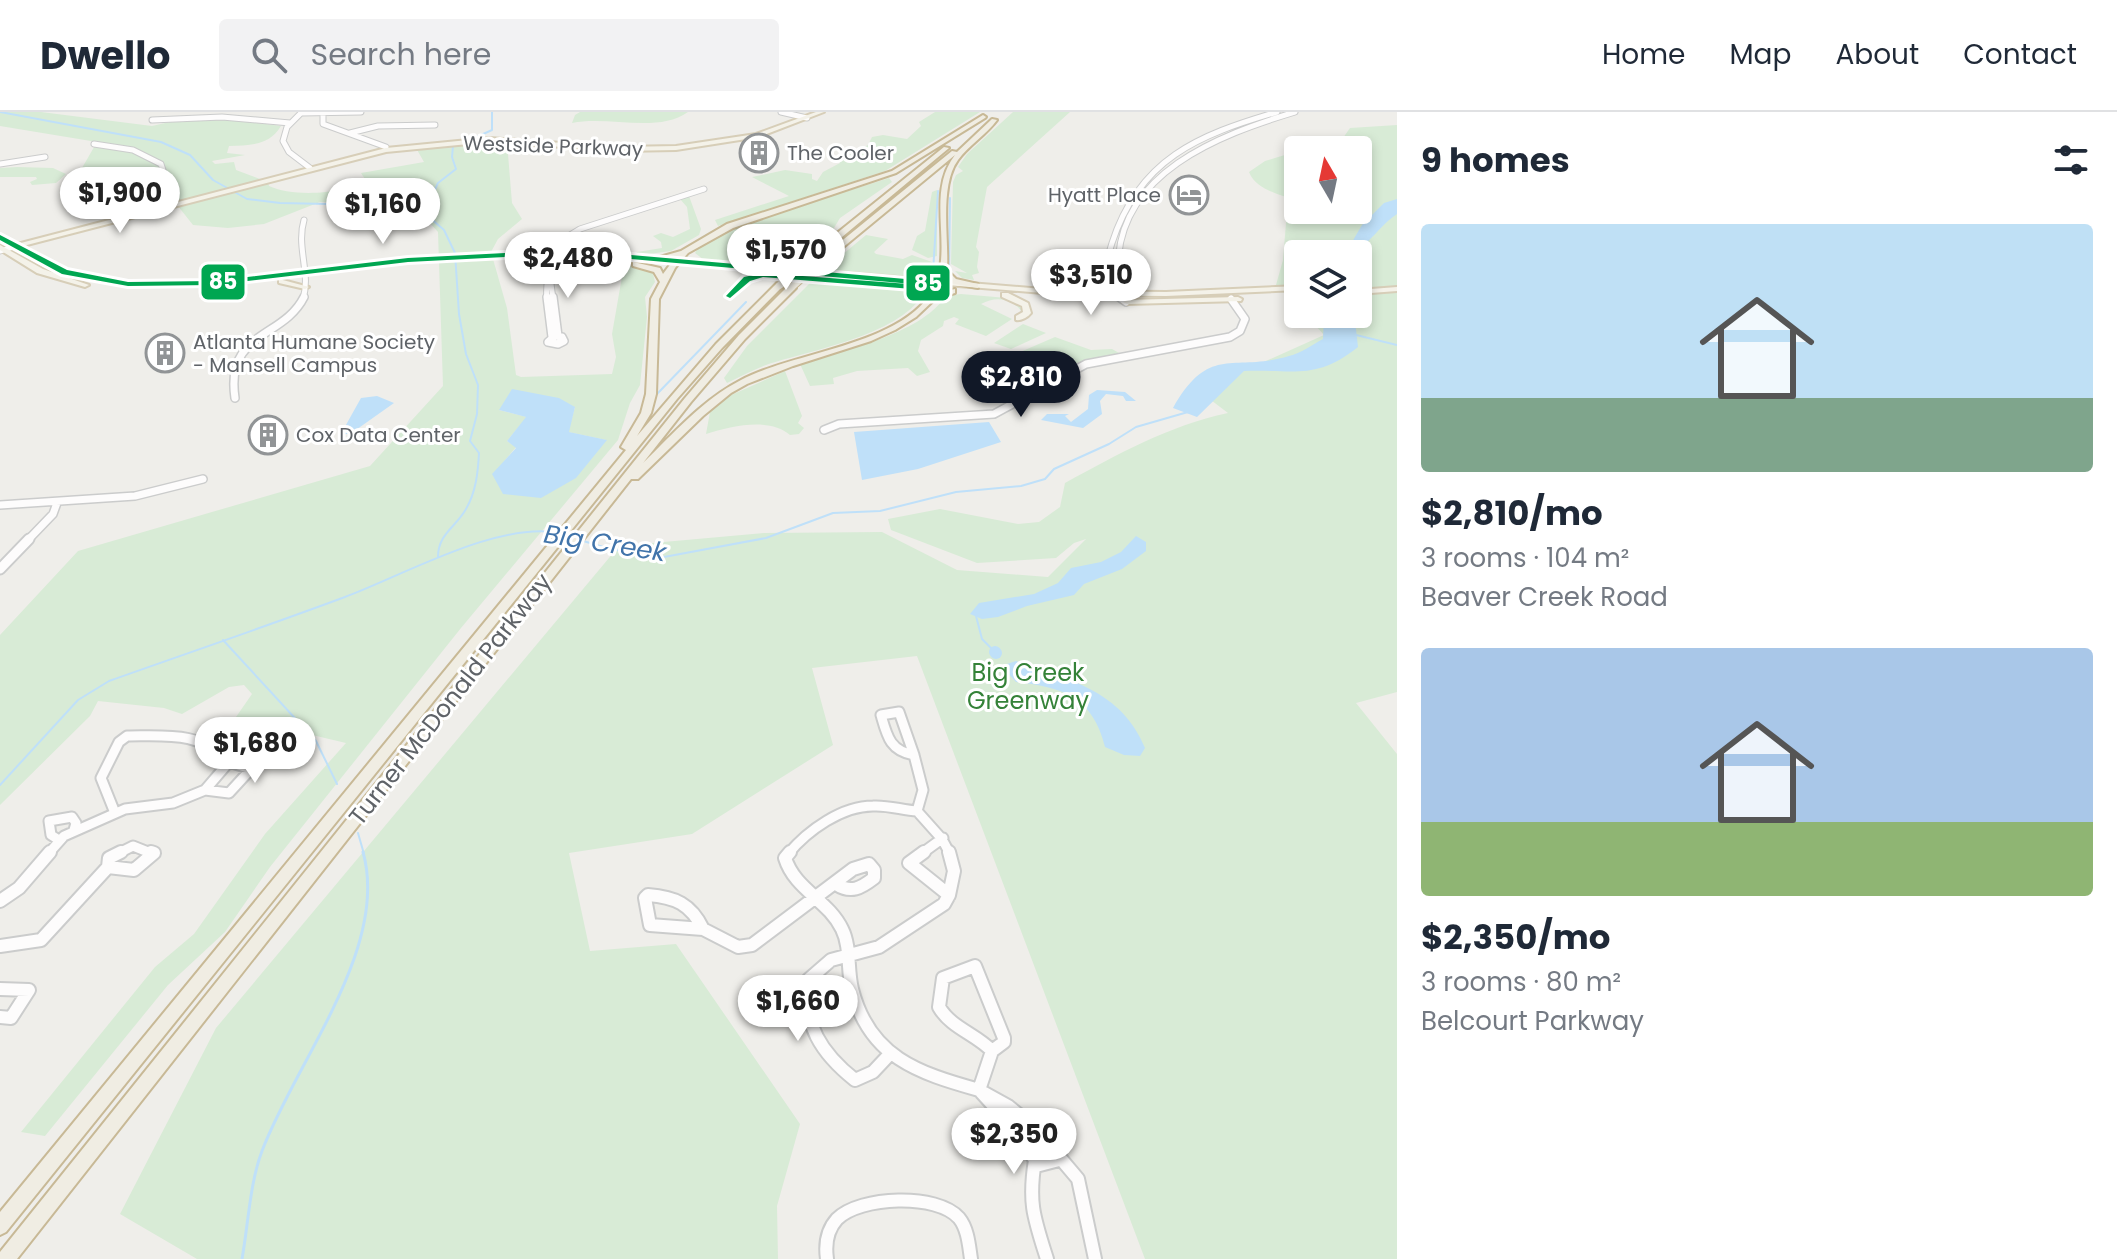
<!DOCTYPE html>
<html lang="en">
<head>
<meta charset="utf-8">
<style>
  :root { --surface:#fff; --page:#f2f2f3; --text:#1f2937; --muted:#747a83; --line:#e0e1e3; --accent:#111827 }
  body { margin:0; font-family:Poppins,sans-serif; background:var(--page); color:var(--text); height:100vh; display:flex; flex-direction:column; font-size:30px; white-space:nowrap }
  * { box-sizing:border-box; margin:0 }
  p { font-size:26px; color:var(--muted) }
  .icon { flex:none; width:44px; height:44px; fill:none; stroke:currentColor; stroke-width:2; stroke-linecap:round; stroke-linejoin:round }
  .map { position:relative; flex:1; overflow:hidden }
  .details { display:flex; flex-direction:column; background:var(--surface); width:720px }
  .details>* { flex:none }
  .needle { width:52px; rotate:351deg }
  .tools { position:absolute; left:1284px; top:24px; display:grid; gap:16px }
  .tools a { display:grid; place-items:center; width:88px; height:88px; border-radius:8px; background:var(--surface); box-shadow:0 4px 12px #0003; font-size:40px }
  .price { position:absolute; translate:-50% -68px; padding:0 18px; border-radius:28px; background:#fff; color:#222; font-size:26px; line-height:52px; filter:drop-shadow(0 2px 4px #0008) }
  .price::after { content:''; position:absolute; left:50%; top:48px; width:24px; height:18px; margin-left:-12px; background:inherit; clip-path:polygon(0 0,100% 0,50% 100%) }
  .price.on { background:var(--accent); color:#fff }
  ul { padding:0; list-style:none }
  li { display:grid; align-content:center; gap:16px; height:424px; padding:0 24px }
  li span { display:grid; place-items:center; height:248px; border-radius:8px; color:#555 }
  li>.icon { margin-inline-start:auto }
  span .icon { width:144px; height:144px; fill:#fffc; stroke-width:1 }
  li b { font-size:34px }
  h2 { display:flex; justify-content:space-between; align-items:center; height:96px; padding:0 24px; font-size:34px }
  header { display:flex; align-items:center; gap:48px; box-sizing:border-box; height:112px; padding:0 40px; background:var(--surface); border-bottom:2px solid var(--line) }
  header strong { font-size:38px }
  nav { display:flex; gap:44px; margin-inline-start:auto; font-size:28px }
  .search { width:560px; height:72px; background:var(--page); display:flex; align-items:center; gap:20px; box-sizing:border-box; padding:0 28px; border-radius:8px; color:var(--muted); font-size:30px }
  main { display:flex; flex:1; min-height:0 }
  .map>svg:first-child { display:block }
</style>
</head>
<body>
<header>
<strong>Dwello</strong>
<div class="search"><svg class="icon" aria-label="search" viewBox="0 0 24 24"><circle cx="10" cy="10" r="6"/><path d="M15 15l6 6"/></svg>Search here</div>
<nav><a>Home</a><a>Map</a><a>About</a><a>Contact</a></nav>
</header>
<main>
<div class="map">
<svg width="1397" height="1147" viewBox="0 0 1397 1147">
  <rect width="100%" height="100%" fill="#efeeea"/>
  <path fill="#d8ebd6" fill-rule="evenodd" d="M0,0H41L152,14L174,9L228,7L281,14C269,34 250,33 229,34L227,41L245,43L212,49L215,52L234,50L236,58L268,70L269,74C292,85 345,83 365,67L361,61L424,50L416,36L507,30L512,91L522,107L498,127L491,140L507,196L516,263L521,265L612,262L616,245L612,222L623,159L630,154L652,157L655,170L645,185L647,205L640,273L630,291L618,328L461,516L270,755L225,820L168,873L45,1024L21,1020L155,855L194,822L265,722L346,631L236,605L252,582L244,573L229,575L182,602L164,596L98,589L90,604L0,693V523L78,439L370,354L443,274L438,120L419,99L384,92L320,90L264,112L228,116L193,113L170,84L67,82L97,30L0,14ZM575,295L568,320L606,328L493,363L516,335L507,329L527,305L499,298Z
    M580,0H688C657,22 608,3 572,11L575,3Z
    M935,0H980L885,59L718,114L715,108L789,84L752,65L785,58L812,62V67L817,69L823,60L840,51L838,49L868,33L872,25L883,23L907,27L921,14L919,10Z
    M1013,0H1070L987,75L976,135L979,140L977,155L979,161L972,163L974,168L962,166L955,159L967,161L951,152L953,70L956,63L963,59L958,55L967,42Z
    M1397,13V580L1356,591L1397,642V1147H1145L917,544L812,556L833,633L692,722L569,741L590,839L676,832L800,1012L777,1094L778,1147H197L120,1102L216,916L619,434L764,421L882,420L957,458L1048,465L1086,427L1074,431L1056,446L977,451L891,418L888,407L940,397L1018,412L1039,410L1060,395L1065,371C1118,342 1168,314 1228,301L1199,279L1324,223L1305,202H1358V142H1298V195L1276,173L1283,148L1287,99L1358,98V38H1304L1344,34L1343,26L1350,16Z
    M1298,39V91C1282,81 1257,80 1249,60L1265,49Z
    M17,55L53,56L66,62L56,71L32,73L30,70L37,67L36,65H0V56Z
    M889,66L892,70L840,106L831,121L789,154L704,148L695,141L702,130L737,114Z
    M937,78V144L928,146L912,138L917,124L925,119L932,80Z
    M689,84L701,117L699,123L671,139L634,144L637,140L662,136L661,130L653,124L661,121L673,125L690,117L687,95L680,87Z
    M866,123L888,127L874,140L876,142L903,147L912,143L932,150L935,158L907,166L825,157Z
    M816,169L909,178L923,183C896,224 811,238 766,253C753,258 740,265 727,271L724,266L747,234L810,171Z
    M961,182L1007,186L1023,191V201C1013,187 997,183 981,192L1012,207L986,224L955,212L959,207L954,205L944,209L943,214L921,228L918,239L930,260L917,264L908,256L857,259L833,266L834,272L810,274L800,252C844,237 918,224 946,184Z
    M1023,212L1046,221L1011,237L994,231Z
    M1055,225L1091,238L1112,237L1119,241L1086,249L1061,261L1018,241Z
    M785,259L802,304L798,311L804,316L799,322L790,323C769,305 732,314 706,322L710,300L729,284Z"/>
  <path fill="#bfe0f9" d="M1397,87V102C1372,119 1368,142 1334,142L1352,130L1362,113L1384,91Z
    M1324,202H1350L1356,217L1358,235C1316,269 1293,257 1244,259L1197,305L1173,296C1210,231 1232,261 1289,244C1301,241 1312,233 1323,227Z
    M512,277L559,286L575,295L569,320L607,328L576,366L541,386L503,382L492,362L516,336L507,329L526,305L499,298Z
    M1097,278L1125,280L1136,289H1126L1123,284L1106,282L1100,289L1102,302L1083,316L1041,308L1047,302H1069L1065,304L1071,310L1088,297L1089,283Z
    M377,284L394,291L353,320L343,323L342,320L361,286Z
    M989,310L1001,330L918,357L862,368L854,320Z
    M1136,424L1146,430V439L1122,457L1084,472L1074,483L1027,494L998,505L982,507L970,502L979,491L1034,482L1058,471L1071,456L1101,450L1121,440Z
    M1016,549C1070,568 1122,579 1145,636L1140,644L1124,643L1105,635C1093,586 1064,575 1016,570L1004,557L1007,552Z"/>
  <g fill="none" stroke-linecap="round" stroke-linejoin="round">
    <path stroke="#bfe0f9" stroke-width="2" d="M0,0L161,30L190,43L213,68L247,87L280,91L377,93L429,105L444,118L455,141L459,202L466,242L478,273L477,302L470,329L479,341C478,360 476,380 466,397C456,415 438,422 438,445
      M470,28L492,18V0
      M424,101L438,71L456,57L452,45L453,34
      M933,160L938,79
      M949,160L950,86
      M1356,223L1397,233
      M657,282L746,190
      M580,428L610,437L664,445L766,426L833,401L880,399L956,380L1021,374L1045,367L1054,357L1109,332L1136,315L1188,300
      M976,504L982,527L995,540
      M223,528L316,629L337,672
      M0,673L78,588L109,569C188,541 267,514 345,485C404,463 498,409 559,421
      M358,721L364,742"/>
    <path stroke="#bfe0f9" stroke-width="3" d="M242,1147C248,1114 250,1070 262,1039C295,951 390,836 363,740"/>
    <path stroke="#bfe0f9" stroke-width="12" d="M995,540L996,541"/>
    <g stroke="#cbcccc" stroke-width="7">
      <path id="minor-far3" d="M302,0L287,15L283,29L289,40L310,56
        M781,0L807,6
        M301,1L361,0
        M323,2V12L386,35
        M152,8L222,5L290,11
        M350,21L378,14L435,13
        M94,32L133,38L161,52L163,58L155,69L158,76L155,86L163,95
        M0,52L45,45
        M0,139L16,134
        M303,187C311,161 296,135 304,108
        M547,187C544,158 558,154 562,128L580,117L704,77
        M553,187L551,172L559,150
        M1122,187C1103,173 1105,152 1112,131C1139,47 1198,23 1277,0
        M1126,187C1124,177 1118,168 1118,157C1117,61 1219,23 1295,0"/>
    </g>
    <g stroke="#cbcccc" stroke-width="10">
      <path id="minor-far2" d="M547,185L552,225
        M553,185L558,224
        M1119,185L1126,190V185
        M555,224L562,225L564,229L558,232L548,230Z
        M235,286C225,219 283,227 304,185
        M824,318L839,312L994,302L1086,252L1230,225L1240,219L1245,207L1231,187
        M0,393L135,384L203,367
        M27,429L53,402L57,391"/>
    </g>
    <g stroke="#cbcccc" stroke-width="13">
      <path id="minor-far1" d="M0,457L29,427
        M899,600L914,643C890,639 887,624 881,603Z
        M229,650L251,657L266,640
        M205,678L229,681L251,657
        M917,699L942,727L950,742
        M59,728L51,723L49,709L72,705L76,711L74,718
        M48,742L64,724L125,697L173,691L205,678L229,650C202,619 164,624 127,624L119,630L101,666L115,701
        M117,742L133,734L153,742
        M788,742C808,718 842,694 873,694C888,693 902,698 917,699L923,678L914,643
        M921,742L943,726"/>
    </g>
    <g stroke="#cbcccc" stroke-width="16">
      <path id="minor" d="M121,740L109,746L108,755L134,758L154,741L151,740
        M790,740L785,746C795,778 828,788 842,817C851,835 847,858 852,877C869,945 918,961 979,978L992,939
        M648,783C675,785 691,792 703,817L650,813L645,786Z
        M949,783L954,759L949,740
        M0,789L19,776L50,740
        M703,817L738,835L752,833L853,757L869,752L874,758V766C861,776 851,782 836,772
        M0,834L41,828L108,755
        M975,854L1004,926V930L992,939C976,922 951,916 939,895L943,866Z
        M0,877L29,878L11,906L0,905
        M888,944L873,960L855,968C821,941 803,913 808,868L831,848L879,835L944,792L949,783L909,751L924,740
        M979,978L1008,994L1034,1015L1078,1067L1095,1147
        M981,980L1011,1013L1035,1048C1028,1091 1034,1106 1047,1147
        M1036,1054L1059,1048
        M827,1147C825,1133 827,1118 837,1107C860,1084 937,1081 959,1106C968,1117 969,1134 971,1147"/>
    </g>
    <g stroke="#d7ceb8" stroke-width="4">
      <path id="major" d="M816,0H824L759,25L676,38L621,39L489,30L386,40L23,134L67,158L128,170L213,169L408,146L544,140L631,143L1067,179L1166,180L1298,174V178L1166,184L1067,183L631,147L544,144L408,150L213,173L128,174L62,162L0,128V123L17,132L386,36L489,26L621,35L676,34L756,22Z
        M0,133L43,157L89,173L85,175L37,161L0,138Z
        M527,147L550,150L554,156L547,158L545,154L527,151Z
        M279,167L309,175L305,177L279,171Z
        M1397,175V179L1358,182V178Z
        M1002,181H1008L1028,191L1031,201C1028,205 1021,209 1016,208V204L1023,200L1022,194L1002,185Z
        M1238,185L1242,187L1241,189L1127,192L1123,190L1127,188Z"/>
    </g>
    <g stroke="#c8b996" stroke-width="4">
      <path id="highway" d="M983,3L986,5L985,6L896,61L733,116L688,141L675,156L659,187L656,282L651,301L637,324L716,232L777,171L784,173L722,236L677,287L6,1120L0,1123V1100L626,338L621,335L641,301L646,282L651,187L660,170L654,160L633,154V150L660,156L663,162L675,146L656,150V146L681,139L727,112L892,59Z
        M992,7L997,8C986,23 969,33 958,48C939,74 949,127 947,158L956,167L978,172V176L950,171L945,165L939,181L955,177V181L935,187L916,205L895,218L871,229L793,254L747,272L731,281L703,304L638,367H631L17,1147H0V1140L685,286L739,223L790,172H796V176L745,227L691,290L643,351C673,322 702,288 741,268C794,240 893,234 929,184C958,143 923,84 955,43L824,151L817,149L952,39L957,40Z
        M944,35L949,36L812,150H806V146Z"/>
    </g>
    <use href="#minor-far3" stroke="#fdfcfc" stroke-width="5"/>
    <use href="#minor-far2" stroke="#fdfcfc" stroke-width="7"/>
    <use href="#minor-far1" stroke="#fdfcfc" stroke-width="9"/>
    <use href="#minor" stroke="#fdfcfc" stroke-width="12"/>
    <use href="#major" fill="#f4f2e9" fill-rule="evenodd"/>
    <use href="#highway" fill="#f0ede3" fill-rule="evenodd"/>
    <g stroke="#c8b996" stroke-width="9" stroke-linecap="butt">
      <path id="highway-bridge" d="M780,173L809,148
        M793,174L821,149"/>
    </g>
    <use href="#highway-bridge" stroke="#f0ede3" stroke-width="7"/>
    <g stroke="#fff" stroke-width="6">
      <path id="bus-1" d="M0,123L67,158L128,170L213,169L408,146L527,140L631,143L940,170L944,172L940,179H937L763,165L750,169L730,186L726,184L744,165L763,161L935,174L631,147L527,144L408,150L213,173L128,174L62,162L0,128Z"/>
    </g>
    <use href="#bus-1" fill="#00a651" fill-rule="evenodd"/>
  </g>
  <defs>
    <g id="building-ring" transform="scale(2)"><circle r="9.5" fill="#fff" stroke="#919496" stroke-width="1.5"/><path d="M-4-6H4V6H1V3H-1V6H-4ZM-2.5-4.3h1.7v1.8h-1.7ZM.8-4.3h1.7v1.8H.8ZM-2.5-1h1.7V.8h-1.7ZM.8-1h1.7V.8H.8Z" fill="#919496"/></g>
    <g id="hotel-ring" transform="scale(2)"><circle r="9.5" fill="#fff" stroke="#919496" stroke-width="1.5"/><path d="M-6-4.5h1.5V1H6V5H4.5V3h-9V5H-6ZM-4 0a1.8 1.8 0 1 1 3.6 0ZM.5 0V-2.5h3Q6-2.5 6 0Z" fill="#919496"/></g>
  </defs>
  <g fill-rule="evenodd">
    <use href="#building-ring" x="759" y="41"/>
    <use href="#hotel-ring" x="1189" y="83"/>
    <use href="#building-ring" x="165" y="241"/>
    <use href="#building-ring" x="268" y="323"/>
  </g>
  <g text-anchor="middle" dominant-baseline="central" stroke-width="6" stroke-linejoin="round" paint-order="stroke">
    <g font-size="20" fill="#5f6368" stroke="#fff">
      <text transform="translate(553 34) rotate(2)">Westside Parkway</text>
    </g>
    <g font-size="20" fill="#5f6368" stroke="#fff" text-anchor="start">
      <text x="787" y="41">The Cooler</text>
      <text x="1161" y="83" text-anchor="end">Hyatt Place</text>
      <text x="193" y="230">Atlanta Humane Society<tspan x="193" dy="23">- Mansell Campus</tspan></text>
      <text x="296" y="323">Cox Data Center</text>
    </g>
    <g font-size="24" fill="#348238" stroke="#fff">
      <text x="1028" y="560">Big Creek<tspan x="1028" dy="28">Greenway</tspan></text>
    </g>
    <g font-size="24" fill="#5f6368" stroke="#fff">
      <text transform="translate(450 587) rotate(-52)">Turner McDonald Parkway</text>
    </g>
    <g font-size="26" font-style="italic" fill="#4174aa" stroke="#fff">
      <text transform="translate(605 431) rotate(9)">Big Creek</text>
    </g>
  </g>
  <g stroke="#fff" stroke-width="3">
    <rect x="200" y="151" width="46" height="38" rx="8" fill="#00a651"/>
    <rect x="905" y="152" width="46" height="38" rx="8" fill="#00a651"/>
  </g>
  <g font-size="22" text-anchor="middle" font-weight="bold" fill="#fff">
    <text x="223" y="177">85</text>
    <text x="928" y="179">85</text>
  </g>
</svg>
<div class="tools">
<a><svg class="needle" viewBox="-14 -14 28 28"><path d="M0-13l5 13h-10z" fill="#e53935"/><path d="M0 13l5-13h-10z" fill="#747a83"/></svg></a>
<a><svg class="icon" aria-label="layers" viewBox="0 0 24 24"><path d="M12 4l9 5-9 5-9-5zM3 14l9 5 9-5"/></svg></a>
</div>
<b class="price" style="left:120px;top:123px">$1,900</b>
<b class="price" style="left:383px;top:134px">$1,160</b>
<b class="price" style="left:786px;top:180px">$1,570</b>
<b class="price" style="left:568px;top:188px">$2,480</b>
<b class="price" style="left:1091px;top:205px">$3,510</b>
<b class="price on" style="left:1021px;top:307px">$2,810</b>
<b class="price" style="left:255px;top:673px">$1,680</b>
<b class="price" style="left:798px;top:931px">$1,660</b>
<b class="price" style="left:1014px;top:1064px">$2,350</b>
</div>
<section class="details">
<h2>9 homes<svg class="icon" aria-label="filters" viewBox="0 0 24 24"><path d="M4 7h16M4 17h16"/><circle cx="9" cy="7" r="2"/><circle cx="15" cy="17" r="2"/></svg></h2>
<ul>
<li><span style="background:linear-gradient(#bfe0f5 70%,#7fa58c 0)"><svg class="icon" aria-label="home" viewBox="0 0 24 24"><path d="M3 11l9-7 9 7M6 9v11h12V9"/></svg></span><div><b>$2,810/mo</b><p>3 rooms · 104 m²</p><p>Beaver Creek Road</p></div></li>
<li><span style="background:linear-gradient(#a9c7e8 70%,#8fb573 0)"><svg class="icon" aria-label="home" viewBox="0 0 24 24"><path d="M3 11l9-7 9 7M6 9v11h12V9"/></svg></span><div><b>$2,350/mo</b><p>3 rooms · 80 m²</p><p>Belcourt Parkway</p></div></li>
</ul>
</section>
</main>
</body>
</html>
